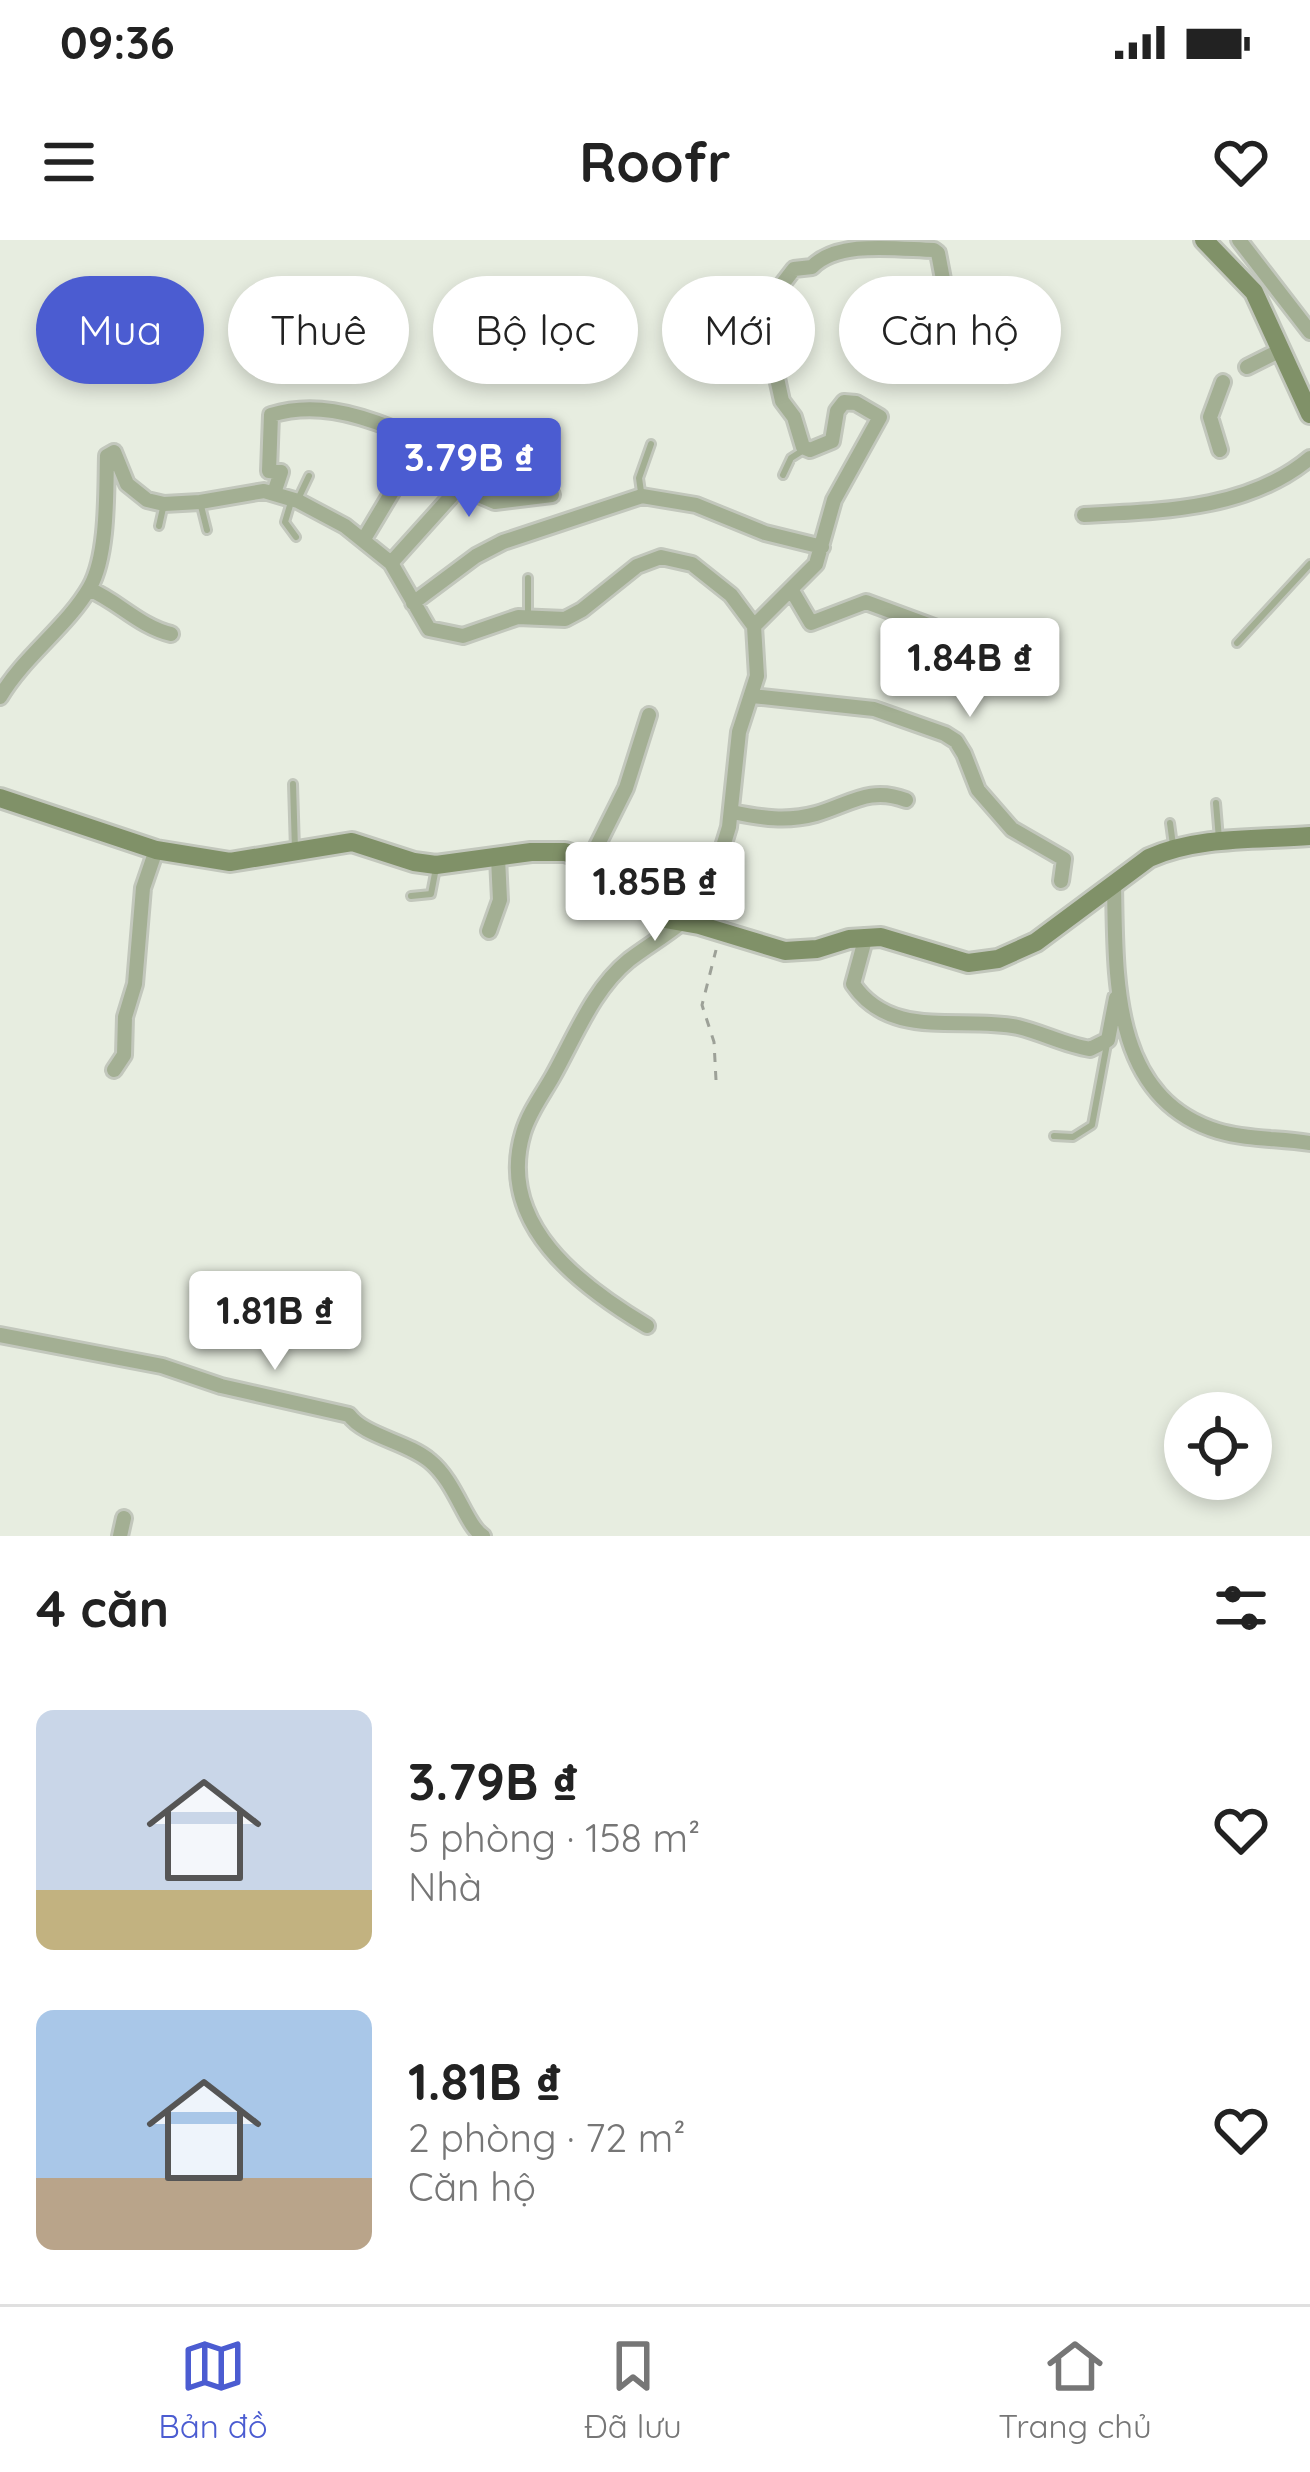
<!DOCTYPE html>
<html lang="vi">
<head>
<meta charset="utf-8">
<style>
  :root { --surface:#fff; --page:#f2f2f2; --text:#222; --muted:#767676; --line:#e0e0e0; --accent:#4b5cd1 }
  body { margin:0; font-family:Quicksand,sans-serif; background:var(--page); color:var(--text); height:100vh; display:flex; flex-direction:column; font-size:45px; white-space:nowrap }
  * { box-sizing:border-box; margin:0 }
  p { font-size:39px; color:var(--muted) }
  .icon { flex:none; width:66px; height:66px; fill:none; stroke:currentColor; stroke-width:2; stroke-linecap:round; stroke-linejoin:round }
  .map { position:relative; height:1296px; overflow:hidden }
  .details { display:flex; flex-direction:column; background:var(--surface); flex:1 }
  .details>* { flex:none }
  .hud { position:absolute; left:36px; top:36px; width:1239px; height:108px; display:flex; gap:24px }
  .controls { position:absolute; left:1164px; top:1152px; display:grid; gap:24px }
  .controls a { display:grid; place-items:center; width:108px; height:108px; border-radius:50%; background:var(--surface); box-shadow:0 6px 18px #0003; font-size:60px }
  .price { position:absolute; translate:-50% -102px; padding:0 27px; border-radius:12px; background:#fff; color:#222; font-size:39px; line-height:78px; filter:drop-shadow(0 3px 6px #0008) }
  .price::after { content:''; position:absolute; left:50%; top:72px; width:36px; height:27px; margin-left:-18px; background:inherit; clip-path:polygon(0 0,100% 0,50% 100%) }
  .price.active { background:var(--accent); color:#fff }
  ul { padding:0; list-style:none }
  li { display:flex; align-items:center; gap:36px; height:300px; padding:0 36px }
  li span { display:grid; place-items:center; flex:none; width:336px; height:240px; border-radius:18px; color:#555 }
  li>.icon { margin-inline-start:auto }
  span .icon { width:144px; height:144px; fill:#fffc; stroke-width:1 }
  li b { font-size:51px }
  h2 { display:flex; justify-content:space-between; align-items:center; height:144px; padding:0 36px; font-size:51px }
  .pill { padding:0 42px; border-radius:54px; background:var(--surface); box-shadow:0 6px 18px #0003; font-size:42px; line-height:108px }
  .pill.active { background:var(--accent); color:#fff }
  .status { display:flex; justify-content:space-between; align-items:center; height:84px; padding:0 60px; background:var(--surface); direction:ltr }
  .status svg { height:33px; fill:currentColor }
  header { display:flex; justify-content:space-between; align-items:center; height:156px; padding:0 36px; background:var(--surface); font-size:54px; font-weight:700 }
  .tabs { display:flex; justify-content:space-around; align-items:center; height:168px; border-top:3px solid var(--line); background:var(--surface); font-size:33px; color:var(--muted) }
  .tabs a { display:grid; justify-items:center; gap:6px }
  .tabs .active { color:var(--accent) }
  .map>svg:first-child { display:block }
</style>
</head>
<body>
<div class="status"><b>09:36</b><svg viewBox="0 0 49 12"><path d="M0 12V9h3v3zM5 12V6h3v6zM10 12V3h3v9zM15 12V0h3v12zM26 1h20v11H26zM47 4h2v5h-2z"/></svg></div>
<header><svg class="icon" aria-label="menu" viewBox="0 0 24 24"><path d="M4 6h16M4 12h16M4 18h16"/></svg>Roofr<svg class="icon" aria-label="heart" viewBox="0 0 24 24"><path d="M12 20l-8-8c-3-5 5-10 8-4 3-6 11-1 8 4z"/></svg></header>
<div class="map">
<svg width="1310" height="1296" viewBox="0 0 1310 1296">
  <rect width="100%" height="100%" fill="#e7ede0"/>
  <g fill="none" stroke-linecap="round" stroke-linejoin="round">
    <g stroke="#c2c7bc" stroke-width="12">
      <path id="lane" d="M783,235L791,218L802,211
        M641,252L639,238L651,204
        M299,257L309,236
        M291,262L285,282L296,297
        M201,266L207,290
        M159,286L163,268
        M528,338V377
        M1237,403L1310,324
        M293,544L295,610
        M1216,563L1219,599
        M1170,583L1173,605
        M411,656L431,654L436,628
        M1054,896L1073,897L1092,885L1107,804"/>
    </g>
    <g stroke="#c2c7bc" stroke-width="20">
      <path id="street" d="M1239,0L1310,92
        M1247,127L1281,110
        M1220,210L1210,177L1223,142
        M274,253L281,232L269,231L271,175C313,162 354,173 394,189
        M1084,275C1161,271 1248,270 1310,218
        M364,299L395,247L396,237
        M391,323L454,253L467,250L495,262L552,255
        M89,349C119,362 139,386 171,394
        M791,349L811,383L866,362L950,393
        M413,363L476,316L503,302L642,256L696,265L765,293L822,307
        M754,386L816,324L834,260L880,177L856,163L844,162L837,171L832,201L810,210L803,207L794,177L782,161L775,129L779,89L774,55L794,29L812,27C838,0 896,9 934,10L938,13L946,55
        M752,456L874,469L945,494L956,501L964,514L978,550L1012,589L1064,619L1061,641
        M0,457C24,416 67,387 90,347C108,315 106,252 107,216L114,212L127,244L147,260L164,264L200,262L264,251L298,261L345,286L391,323L429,389L463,396L518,377L565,379L582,370L637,326L661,317L692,324L731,355L754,386L757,436L739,492L729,587L699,685
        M732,572C761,578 787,582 816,574C850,564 870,546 906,560
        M590,620L626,548L649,475
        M1114,645C1116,736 1110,858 1218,891C1248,900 1279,898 1310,903
        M489,691L500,660L498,618
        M866,696L853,744C891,801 962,775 1018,787C1043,793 1065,805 1090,809L1108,800L1116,758
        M114,830L124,815L125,777L135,744L143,648L156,610
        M647,1086C580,1046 496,984 523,893C529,872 543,854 553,836C575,797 593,749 629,720C646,707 665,696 682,682
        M0,1095L162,1126L221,1146L349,1175C364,1196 408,1202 430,1221C456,1242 466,1286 483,1296
        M120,1296L124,1278"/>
    </g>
    <g stroke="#c2c7bc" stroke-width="24">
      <path id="secondary" d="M1204,0L1254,52L1310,174
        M0,558L156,610L230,622L352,602L414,622L436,625L531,612H565L590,620L639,665L665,679L699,685L785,711L817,709L849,699L881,697L968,723L998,719L1036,702L1149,618C1198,596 1257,600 1310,596"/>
    </g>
    <path stroke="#9da198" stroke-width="3" stroke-dasharray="9 9" stroke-linecap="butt" d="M716,840L714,802L702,765L716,710"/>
    <use href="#lane" stroke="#a3af93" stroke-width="6"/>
    <use href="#street" stroke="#a3af93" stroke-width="14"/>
    <use href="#secondary" stroke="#809168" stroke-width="18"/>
  </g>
</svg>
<div class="controls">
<a><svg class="icon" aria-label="locate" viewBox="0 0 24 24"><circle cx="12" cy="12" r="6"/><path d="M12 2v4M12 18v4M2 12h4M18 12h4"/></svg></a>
</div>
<b class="price active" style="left:469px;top:280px">3.79B ₫</b>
<b class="price" style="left:970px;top:480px">1.84B ₫</b>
<b class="price" style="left:655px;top:704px">1.85B ₫</b>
<b class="price" style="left:275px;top:1133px">1.81B ₫</b>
<div class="hud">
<a class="pill active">Mua</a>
<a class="pill">Thuê</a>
<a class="pill">Bộ lọc</a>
<a class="pill">Mới</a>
<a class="pill">Căn hộ</a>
</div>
</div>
<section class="details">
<h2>4 căn<svg class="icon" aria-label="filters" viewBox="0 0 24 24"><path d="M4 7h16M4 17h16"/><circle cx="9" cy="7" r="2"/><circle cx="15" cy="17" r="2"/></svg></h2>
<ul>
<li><span style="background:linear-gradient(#c9d6e8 75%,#c2b280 0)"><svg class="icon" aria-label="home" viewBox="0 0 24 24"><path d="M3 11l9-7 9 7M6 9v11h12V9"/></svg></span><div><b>3.79B ₫</b><p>5 phòng · 158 m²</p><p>Nhà</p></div><svg class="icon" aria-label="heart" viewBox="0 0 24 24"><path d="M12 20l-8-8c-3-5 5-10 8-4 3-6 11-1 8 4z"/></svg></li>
<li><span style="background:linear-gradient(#a9c7e8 70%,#b9a48a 0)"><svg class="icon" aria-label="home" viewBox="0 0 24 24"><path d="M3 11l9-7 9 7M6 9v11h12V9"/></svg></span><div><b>1.81B ₫</b><p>2 phòng · 72 m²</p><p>Căn hộ</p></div><svg class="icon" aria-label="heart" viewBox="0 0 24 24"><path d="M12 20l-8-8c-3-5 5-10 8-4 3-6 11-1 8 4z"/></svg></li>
</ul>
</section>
<nav class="tabs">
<a class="active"><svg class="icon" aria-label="map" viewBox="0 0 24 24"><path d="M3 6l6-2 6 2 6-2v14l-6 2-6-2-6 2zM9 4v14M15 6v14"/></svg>Bản đồ</a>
<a><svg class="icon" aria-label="saved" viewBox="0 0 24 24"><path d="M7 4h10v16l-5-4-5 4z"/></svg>Đã lưu</a>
<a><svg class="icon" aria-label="home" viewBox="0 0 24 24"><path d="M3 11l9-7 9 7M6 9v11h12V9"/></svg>Trang chủ</a>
</nav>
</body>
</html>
